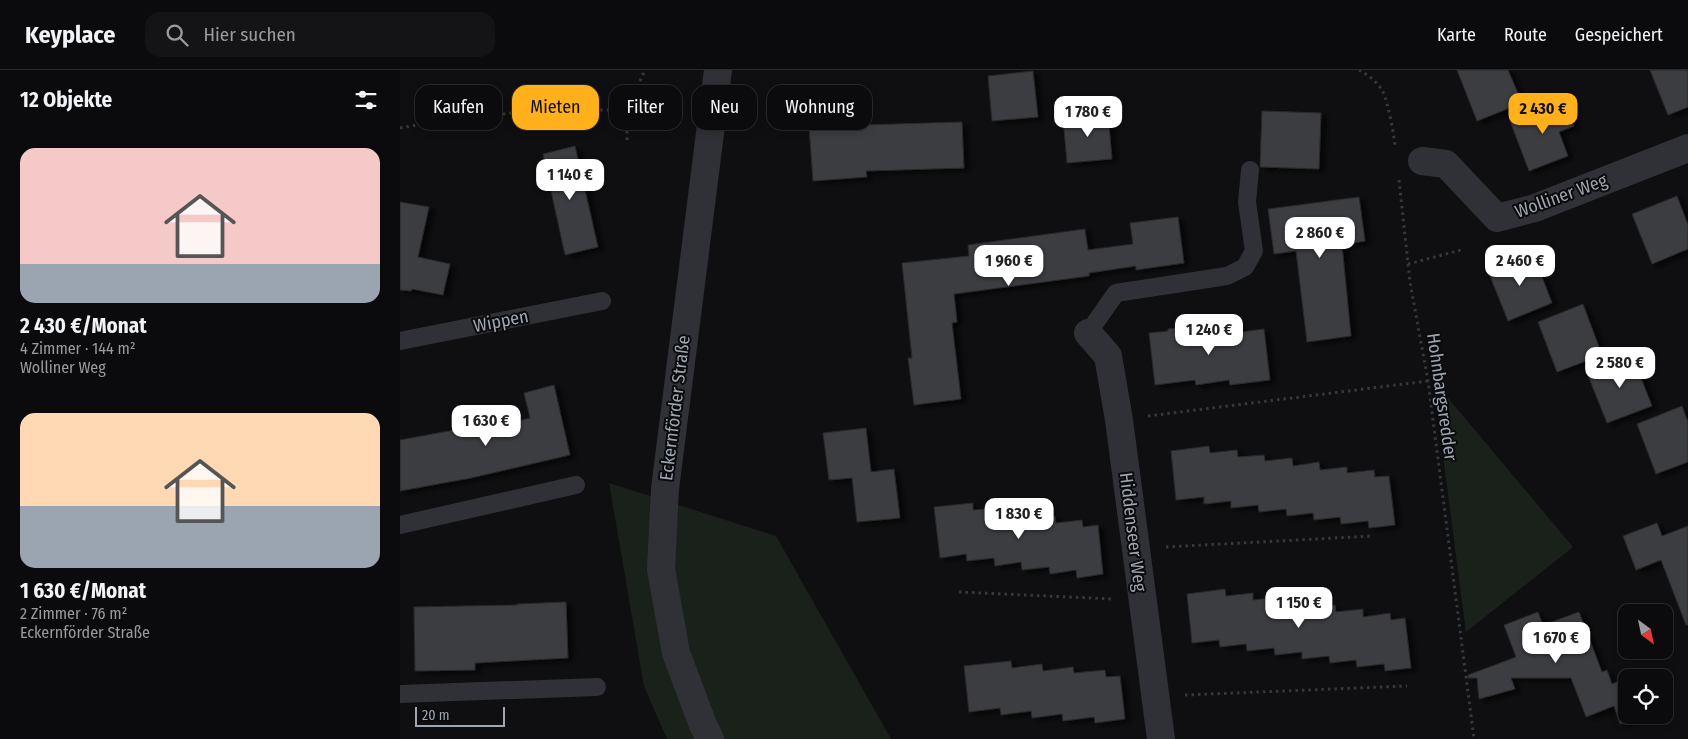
<!DOCTYPE html>
<html lang="de">
<head>
<meta charset="utf-8">
<style>
  :root { --surface:#0b0b0d; --page:#141416; --text:#f1f3f6; --muted:#9a9b9d; --line:#2b2b2e; --accent:#ffb01a }
  body { margin:0; font-family:"Fira Sans Condensed",sans-serif; background:var(--page); color:var(--text); height:100vh; display:flex; flex-direction:column; font-size:19px; white-space:nowrap }
  * { box-sizing:border-box; margin:0 }
  p { font-size:16px; color:var(--muted) }
  .icon { flex:none; width:28px; height:28px; fill:none; stroke:currentColor; stroke-width:2; stroke-linecap:round; stroke-linejoin:round }
  .map { position:relative; flex:1; overflow:hidden }
  .sheet { display:flex; flex-direction:column; background:var(--surface); width:400px }
  .sheet>* { flex:none }
  .top-card { position:absolute; left:15px; top:15px; width:475px; height:45px; display:flex; gap:10px }
  .needle { width:32px; rotate:147deg }
  .fabs { position:absolute; left:1218px; top:534px; display:grid; gap:10px }
  .fabs a { display:grid; place-items:center; width:55px; height:55px; border-radius:10px; background:var(--surface); box-shadow:0 2px 8px #0003,0 0 0 1px var(--line); font-size:25px }
  .scale { position:absolute; left:15px; bottom:12px; width:90px; box-sizing:border-box; padding-left:5px; border:2px solid #9fa6b3; border-top:0; font-size:14px; line-height:18px; white-space:nowrap; color:#9fa6b3; -webkit-text-stroke:4px #0b0b0c; paint-order:stroke }
  .price { position:absolute; translate:-50% -42px; padding:0 11px; border-radius:10px; background:#fff; color:#222; font-size:16px; line-height:32px; filter:drop-shadow(0 1px 2px #0008) }
  .price::after { content:''; position:absolute; left:50%; top:30px; width:15px; height:11px; margin-left:-8px; background:inherit; clip-path:polygon(0 0,100% 0,50% 100%) }
  .price.current { background:var(--accent); color:#111 }
  ul { padding:0; list-style:none }
  li { display:grid; align-content:center; gap:10px; height:265px; padding:0 20px }
  li span { display:grid; place-items:center; height:155px; border-radius:15px; color:#555 }
  li>.icon { margin-inline-start:auto }
  span .icon { width:90px; height:90px; fill:#fffc; stroke-width:1 }
  li b { font-size:21px }
  h2 { display:flex; justify-content:space-between; align-items:center; height:60px; padding:0 20px; font-size:21px }
  .tag { padding:0 18px; border-radius:15px; background:var(--surface); box-shadow:0 2px 8px #0003,0 0 0 1px var(--line); font-size:18px; line-height:45px }
  .tag.current { background:var(--accent); color:#111 }
  header { display:flex; align-items:center; gap:30px; box-sizing:border-box; height:70px; padding:0 25px; background:var(--surface); border-bottom:1px solid var(--line) }
  header strong { font-size:24px }
  nav { display:flex; gap:28px; margin-inline-start:auto; font-size:18px }
  .search { width:350px; height:45px; background:var(--page); display:flex; align-items:center; gap:12px; box-sizing:border-box; padding:0 18px; border-radius:15px; color:var(--muted); font-size:19px }
  main { display:flex; flex:1; min-height:0 }
  .map>svg:first-child { display:block }
</style>
</head>
<body>
<header>
<strong>Keyplace</strong>
<div class="search"><svg class="icon" aria-label="search" viewBox="0 0 24 24"><circle cx="10" cy="10" r="6"/><path d="M15 15l6 6"/></svg>Hier suchen</div>
<nav><a>Karte</a><a>Route</a><a>Gespeichert</a></nav>
</header>
<main>
<section class="sheet">
<h2>12 Objekte<svg class="icon" aria-label="filters" viewBox="0 0 24 24"><path d="M4 7h16M4 17h16"/><circle cx="9" cy="7" r="2"/><circle cx="15" cy="17" r="2"/></svg></h2>
<ul>
<li><span style="background:linear-gradient(#f6c9c9 75%,#9aa5b1 0)"><svg class="icon" aria-label="home" viewBox="0 0 24 24"><path d="M3 11l9-7 9 7M6 9v11h12V9"/></svg></span><div><b>2 430 €/Monat</b><p>4 Zimmer · 144 m²</p><p>Wolliner Weg</p></div></li>
<li><span style="background:linear-gradient(#ffd9b3 60%,#9aa5b1 0)"><svg class="icon" aria-label="home" viewBox="0 0 24 24"><path d="M3 11l9-7 9 7M6 9v11h12V9"/></svg></span><div><b>1 630 €/Monat</b><p>2 Zimmer · 76 m²</p><p>Eckernförder Straße</p></div></li>
</ul>
</section>
<div class="map">
<svg width="1288" height="669" viewBox="0 0 1288 669">
  <defs>
    <filter id="shadow"><feDropShadow dx="5.5" dy="3" stdDeviation="2.5" flood-color="#0009"/></filter>
  </defs>
  <rect width="100%" height="100%" fill="#0f0f11"/>
  <path fill="#1a211a" d="M1033,310L1173,477L1066,562Z
    M209,413L376,466L491,669H267L244,616Z"/>
  <path fill="#3b3c41" stroke="#29292d" filter="url(#shadow)" d="M1057,0H1108L1122,33L1077,51Z
    M1250,0H1288V37L1268,45Z
    M633,1L638,47L592,51L588,6Z
    M1163,30L1174,56L1159,62L1168,86L1129,101L1110,51Z
    M462,39L463,55L562,52L564,98L466,101L467,107L413,111L408,43Z
    M862,41L921,43L919,99L860,97Z
    M708,44L712,89L667,93L663,48Z
    M175,76L198,177L165,185L143,84Z
    M1277,126L1288,155V179L1252,194L1232,144Z
    M959,127L965,171L942,175L951,266L907,272L896,181L874,184L868,139Z
    M0,132L29,137L18,187L50,194L43,225L12,219L11,221L0,220Z
    M778,147L784,193L736,200V196L689,203V206L554,224L557,252L552,253L561,329L514,335L508,288H512L502,193L569,186L568,175L685,159L688,180L733,174L730,153Z
    M1133,183L1152,233L1108,251L1088,201Z
    M1183,234L1202,285L1157,302L1138,252Z
    M806,255L807,260L840,255L841,262L864,259L870,310L830,315L829,310L796,315L795,310L755,315L749,263L768,261V259Z
    M1232,285L1252,336L1207,353L1187,303Z
    M154,315L170,385L71,408L0,421V370L65,358L66,363L130,348L124,323Z
    M1282,336L1288,352V392L1256,404L1237,354Z
    M466,358L471,402L494,399L500,448L457,452L452,408L429,410L423,363Z
    M809,376L810,383L837,380L838,387L864,385L865,391L892,388L893,396L919,392L920,400L947,397V403L974,400L975,407L989,406L995,455L969,458L968,451L941,454L940,447L914,450L913,443L887,446L886,439L859,442L858,435L831,438V431L804,434V427L776,430L771,381Z
    M573,433V440L600,438L601,444L628,442V449L655,446L656,453L682,450L683,457L698,455L703,504L677,508L676,500L650,504L649,497L622,500L621,492L595,496L594,488L567,491L566,484L540,488L534,437Z
    M1257,453L1262,466L1288,456V555H1286L1261,490L1236,500L1223,466Z
    M825,519L826,526L853,523V530L880,527L881,535L908,531L909,538L935,535L936,542L963,539V547L990,543L991,550L1005,548L1011,598L985,601L984,594L957,597L956,590L930,593L929,586L902,589V582L875,585L874,578L847,581L846,574L820,577L819,570L792,573L787,524Z
    M166,532L168,588L75,593V600L15,601L14,537L117,535V534Z
    M1138,542L1143,555L1179,542L1202,602L1207,600L1212,614L1226,608V645H1243L1220,654L1214,636L1186,647L1171,608H1111L1115,619L1079,629L1077,608H1068V605L1116,587L1104,555Z
    M611,591L612,598L642,594L643,601L673,597L674,603L705,600L706,607L720,606L725,649L695,653L694,647L663,651L662,644L632,648L631,641L601,645L600,638L569,642L564,596Z
    M1247,600L1250,608H1228Z"/>
  <g fill="none" stroke-linecap="round" stroke-linejoin="round">
    <path stroke="#36383d" stroke-width="3" stroke-dasharray="2.5 4" stroke-linecap="butt" d="M959,0C968,5 978,12 983,22C988,33 994,63 995,77
      M0,58L50,49L143,40H227L245,0
      M227,70V40
      M999,110L1010,212L1028,311L1074,669
      M1008,194L1061,180
      M748,346L1028,311
      M766,477L972,466
      M559,522L713,529
      M785,625L1007,616"/>
    <path stroke="#303136" stroke-width="18" d="M688,263L716,223L827,206L845,197L854,181L847,132L850,100
      M0,271L202,231
      M0,455L176,415
      M0,624L197,617"/>
    <path stroke="#303136" stroke-width="28" d="M1022,91L1046,94L1097,148L1135,138L1288,78
      M688,263L708,286L719,350L761,669"/>
    <path stroke="#303136" stroke-width="28" d="M310,669L303,655L276,583L261,499L265,419L318,0"/>
  </g>
  <g text-anchor="middle" dominant-baseline="central" stroke-width="4" stroke-linejoin="round" paint-order="stroke">
    <g font-size="18" fill="#9fa6b3" stroke="#0b0b0c">
      <text transform="translate(1161 126) rotate(-20)">Wolliner Weg</text>
      <text transform="translate(101 251) rotate(-11)">Wippen</text>
      <text transform="translate(1042 327) rotate(82)">Hohnbargsredder</text>
      <text transform="translate(275 338) rotate(-83)">Eckernförder Straße</text>
      <text transform="translate(733 462) rotate(83)">Hiddenseer Weg</text>
    </g>
  </g>
</svg>
<div class="fabs">
<a><svg class="needle" viewBox="-14 -14 28 28"><path d="M0-13l5 13h-10z" fill="#e53935"/><path d="M0 13l5-13h-10z" fill="#9a9b9d"/></svg></a>
<a><svg class="icon" aria-label="locate" viewBox="0 0 24 24"><circle cx="12" cy="12" r="6"/><path d="M12 2v4M12 18v4M2 12h4M18 12h4"/></svg></a>
</div>
<div class="scale">20 m</div>
<b class="price current" style="left:1143px;top:65px">2 430 €</b>
<b class="price" style="left:688px;top:68px">1 780 €</b>
<b class="price" style="left:170px;top:131px">1 140 €</b>
<b class="price" style="left:920px;top:189px">2 860 €</b>
<b class="price" style="left:609px;top:217px">1 960 €</b>
<b class="price" style="left:1120px;top:217px">2 460 €</b>
<b class="price" style="left:809px;top:286px">1 240 €</b>
<b class="price" style="left:1220px;top:319px">2 580 €</b>
<b class="price" style="left:86px;top:377px">1 630 €</b>
<b class="price" style="left:619px;top:470px">1 830 €</b>
<b class="price" style="left:899px;top:559px">1 150 €</b>
<b class="price" style="left:1156px;top:594px">1 670 €</b>
<div class="top-card">
<a class="tag">Kaufen</a>
<a class="tag current">Mieten</a>
<a class="tag">Filter</a>
<a class="tag">Neu</a>
<a class="tag">Wohnung</a>
</div>
</div>
</main>
</body>
</html>
